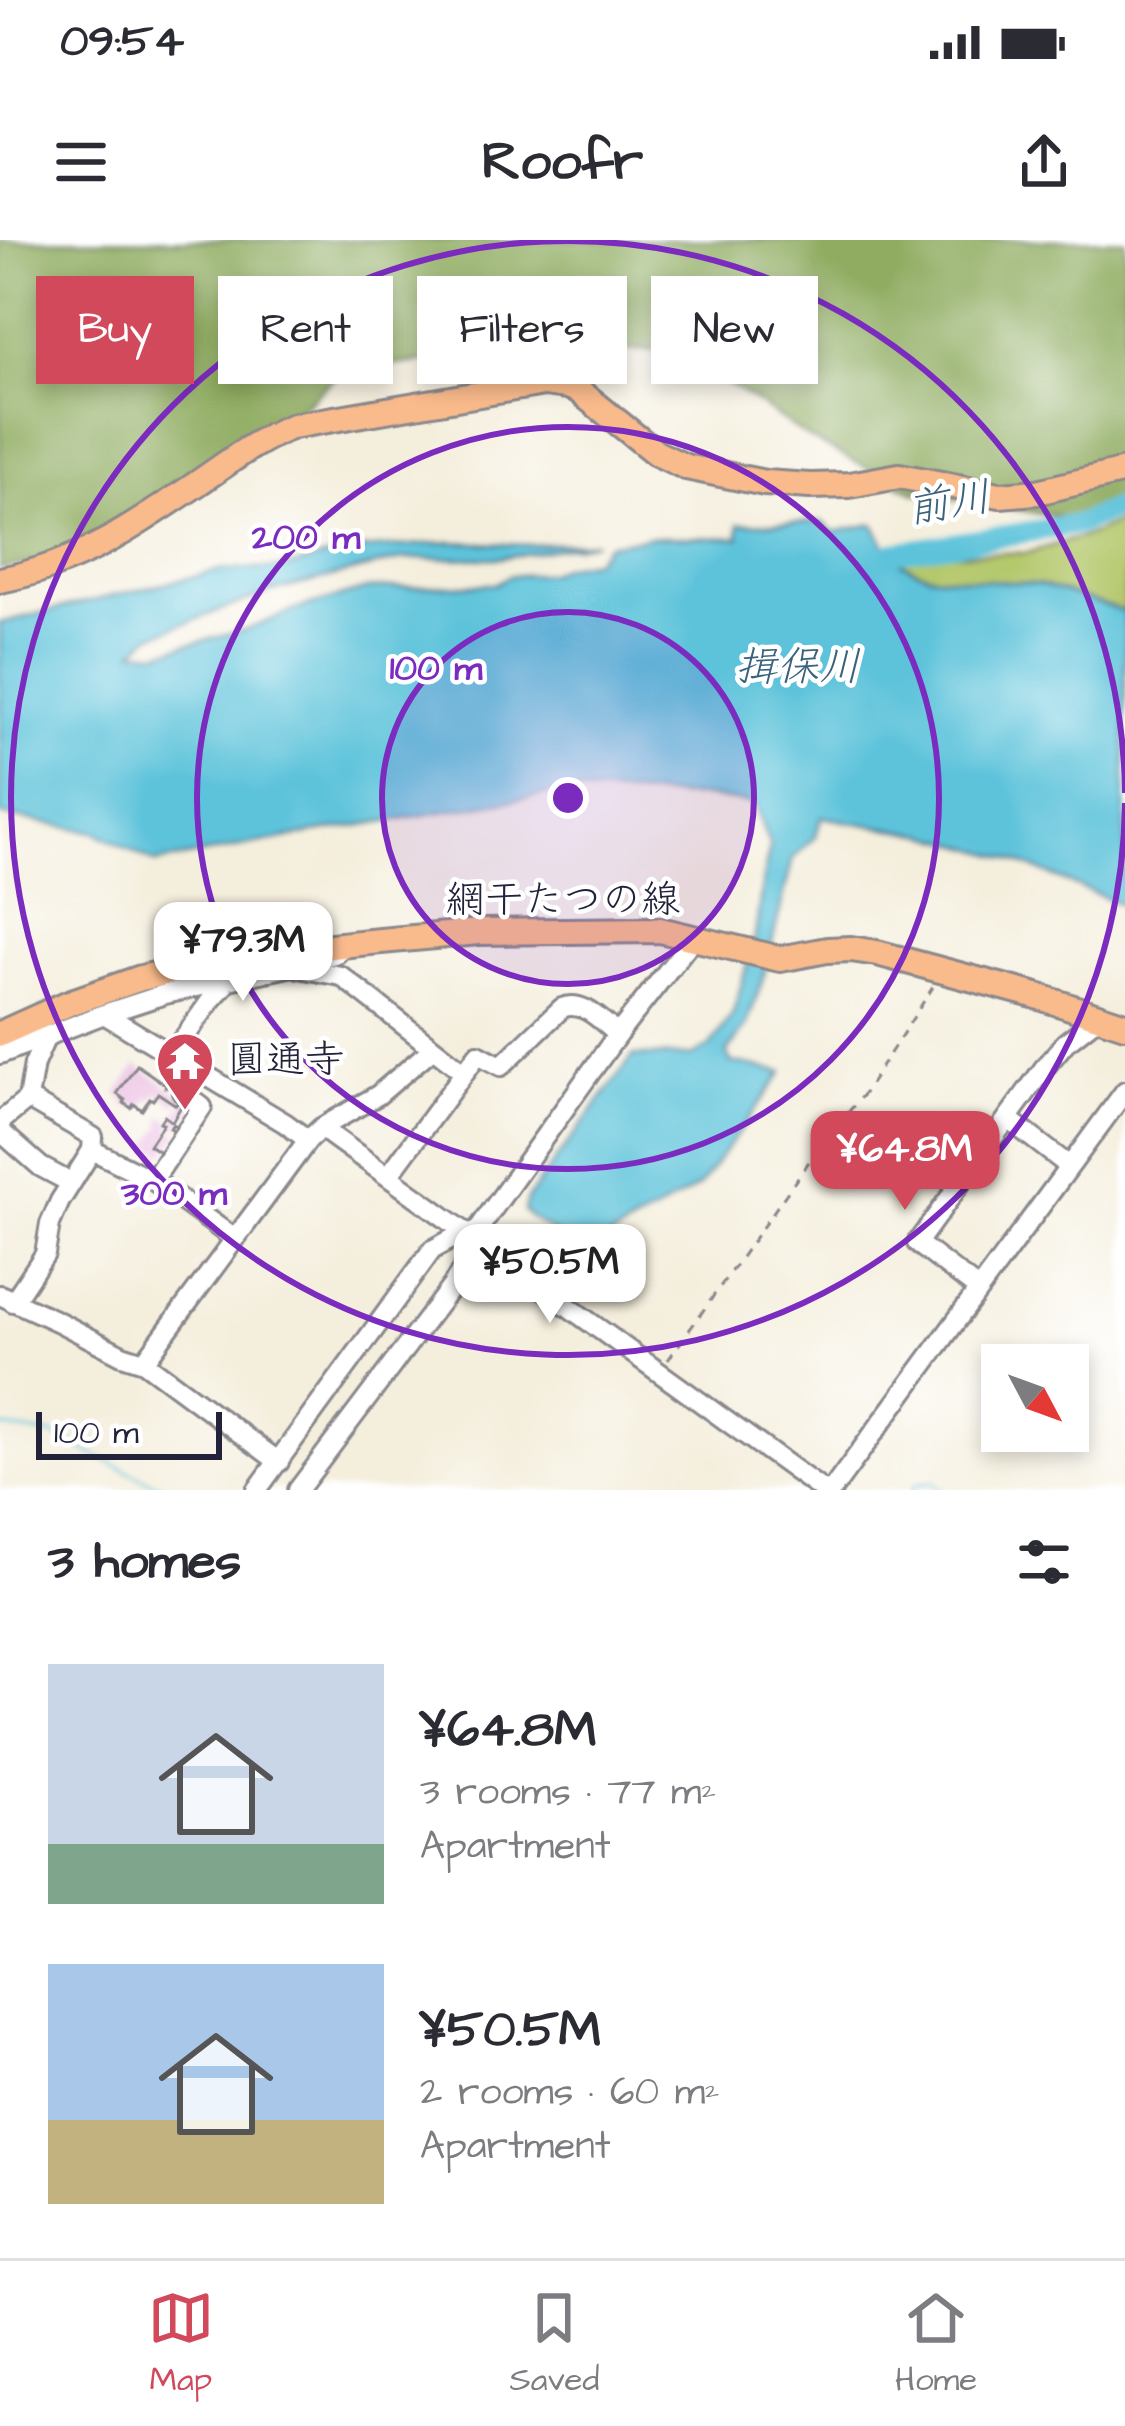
<!DOCTYPE html>
<html lang="en">
<head>
<meta charset="utf-8">
<style>
  :root { --surface:#fff; --page:#f2f2f3; --text:#2b2b33; --muted:#7c7c81; --line:#e1e1e2; --accent:#d1495b }
  body { margin:0; font-family:"Architects Daughter","Klee One",sans-serif; background:var(--page); color:var(--text); height:100vh; display:flex; flex-direction:column; font-size:45px; white-space:nowrap }
  * { box-sizing:border-box; margin:0 }
  p { font-size:39px; color:var(--muted) }
  .icon { flex:none; width:66px; height:66px; fill:none; stroke:currentColor; stroke-width:2; stroke-linecap:round; stroke-linejoin:round }
  .map { position:relative; height:1250px; overflow:hidden }
  .drawer { display:flex; flex-direction:column; background:var(--surface); flex:1 }
  .drawer>* { flex:none }
  .top-card { position:absolute; left:36px; top:36px; width:1053px; height:108px; display:flex; gap:24px }
  .needle { width:78px; rotate:131deg }
  .fabs { position:absolute; left:981px; top:1104px; display:grid; gap:24px }
  .fabs a { display:grid; place-items:center; width:108px; height:108px; border-radius:0px; background:var(--surface); box-shadow:0 6px 18px #0003; font-size:60px }
  .scale { position:absolute; left:36px; bottom:30px; width:186px; box-sizing:border-box; padding-left:12px; border:6px solid #22223b; border-top:0; font-size:33px; line-height:42px; white-space:nowrap; color:#22223b; -webkit-text-stroke:9px #fff; paint-order:stroke }
  .price { position:absolute; translate:-50% -102px; padding:0 27px; border-radius:24px; background:#fff; color:#222; font-size:39px; line-height:78px; filter:drop-shadow(0 3px 6px #0008) }
  .price::after { content:''; position:absolute; left:50%; top:72px; width:36px; height:27px; margin-left:-18px; background:inherit; clip-path:polygon(0 0,100% 0,50% 100%) }
  .price.active { background:var(--accent); color:#fff }
  ul { padding:0; list-style:none }
  li { display:flex; align-items:center; gap:36px; height:300px; padding:0 48px }
  li span { display:grid; place-items:center; flex:none; width:336px; height:240px; border-radius:0px; color:#555 }
  li>.icon { margin-inline-start:auto }
  span .icon { width:144px; height:144px; fill:#fffc; stroke-width:1 }
  li b { font-size:51px }
  h2 { display:flex; justify-content:space-between; align-items:center; height:144px; padding:0 48px; font-size:51px }
  .chip { padding:0 42px; border-radius:0px; background:var(--surface); box-shadow:0 6px 18px #0003; font-size:42px; line-height:108px }
  .chip.active { background:var(--accent); color:#fff }
  .status { display:flex; justify-content:space-between; align-items:center; height:84px; padding:0 60px; background:var(--surface); direction:ltr }
  .status svg { height:33px; fill:currentColor }
  header { display:flex; justify-content:space-between; align-items:center; height:156px; padding:0 48px; background:var(--surface); font-size:54px; font-weight:700 }
  .tab-bar { display:flex; justify-content:space-around; align-items:center; height:168px; border-top:3px solid var(--line); background:var(--surface); font-size:33px; color:var(--muted) }
  .tab-bar a { display:grid; justify-items:center; gap:6px }
  .tab-bar .active { color:var(--accent) }
  .map>svg:first-child { display:block }
</style>
</head>
<body>
<div class="status"><b>09:54</b><svg viewBox="0 0 49 12"><path d="M0 12V9h3v3zM5 12V6h3v6zM10 12V3h3v9zM15 12V0h3v12zM26 1h20v11H26zM47 4h2v5h-2z"/></svg></div>
<header><svg class="icon" aria-label="menu" viewBox="0 0 24 24"><path d="M4 6h16M4 12h16M4 18h16"/></svg>Roofr<svg class="icon" aria-label="share" viewBox="0 0 24 24"><path d="M12 15V3M7 8l5-5 5 5M5 13v7h14v-7"/></svg></header>
<div class="map">
<svg width="1125" height="1250" viewBox="0 0 1125 1250">
  <rect width="100%" height="100%" fill="#fff"/>
  <filter id="ink" filterUnits="userSpaceOnUse"><feTurbulence type="fractalNoise" baseFrequency=".00833" numOctaves="2"/><feDisplacementMap in="SourceGraphic" scale="24" xChannelSelector="R" yChannelSelector="G"/><feConvolveMatrix kernelMatrix="1 2 1 2 8 2 1 2 1" color-interpolation-filters="sRGB"/></filter>
  <filter id="wash" filterUnits="userSpaceOnUse"><feTurbulence type="fractalNoise" baseFrequency=".004" numOctaves="4" result="noise"/><feDisplacementMap in="SourceGraphic" scale="48" xChannelSelector="R" yChannelSelector="G"/><feGaussianBlur stdDeviation="2.7" result="paint"/><feColorMatrix in="noise" values="0 0 0 0 0 0 0 0 0 0 0 0 0 0 0 0 0 1.4 0 .05"/><feComposite in="paint" operator="in"/></filter>
  <g filter="url(#wash)">
    <rect width="100%" height="100%" fill="#f4eedc"/>
    <path fill="#b4c86c" stroke="#6b7554" stroke-width="3" d="M1125,279V372L1041,345L929,335L893,319V306L911,304L956,313H1027L1092,294Z"/>
    <path fill="#8fac60" stroke="#58674e" stroke-width="3" d="M0,0H1125V276L1077,280L914,252L808,198L737,149L660,110L527,111L343,130L290,178L158,264L41,321L0,329Z"/>
    <path fill="#5dc3da" stroke="#40728a" stroke-width="3" d="M822,282L834,292L874,284L893,319L928,335L1041,345L1125,372V666L1011,619L928,595L822,577L815,597L793,618L763,739L746,786L727,813L730,822L783,832L699,946L584,1013L528,976L524,971L527,959L633,816H691L710,806L733,773L755,697L763,638L770,607L754,564L707,557L563,552L314,593L156,623L95,592L0,575V383L221,330L286,328L351,310L450,302L526,305L596,302L500,318L403,319L271,352L150,396L134,410L157,412L246,390L301,368L367,349L495,344L509,336L549,333L561,327L594,320L608,304L650,297L739,298V284Z"/>
    <g fill="none" stroke-linecap="round" stroke-linejoin="round">
      <path stroke="#5dc3da" stroke-width="3" d="M0,1187L52,1195L168,1250
        M912,1250L916,1245L932,1242L941,1250"/>
      <path stroke="#5dc3da" stroke-width="21" d="M870,329L892,313L1079,284L1125,265"/>
    </g>
    <g id="blocks">
      <path fill="#e6afdb" d="M137,825L166,845L165,847H169L182,856L176,865L158,853L153,860L150,858L142,870L134,864L131,868L124,863L125,860L117,854Z
        M185,859L195,865L179,889L173,884L170,888L179,894L164,915L149,905L163,884L160,882L164,876L172,882Z"/>
    </g>
  </g>
  <g filter="url(#ink)">
    <use href="#blocks" fill-opacity="0" stroke="#8b888c" stroke-width="3"/>
    <g fill="none" stroke-linecap="round" stroke-linejoin="round">
      <g stroke="#8b888c" stroke-width="24">
        <path id="minor" d="M299,728L341,736L464,832
          M104,774L165,754L293,726L337,713
          M0,814L104,774L285,883L308,900
          M172,815L211,760L230,739
          M1008,879L1069,926
          M0,882L28,859L34,824L45,799
          M321,888L378,855L432,809
          M0,891L41,927L71,943
          M92,910L153,940L235,999
          M389,935L478,814L501,826L562,768C583,759 602,782 618,794
          M153,940L202,867L182,852L197,829
          M979,1050L917,1003L1044,828L1065,803L1098,777
          M0,1055L59,1082L122,1115L144,1122L279,1222
          M13,1062L45,1014L50,984L60,961L92,910L93,897L28,859
          M144,1122L308,900L321,888L822,1250
          M257,1250L432,1010L450,1000L472,998
          M298,1250L452,1046L465,1025L472,998L618,794L695,696
          M832,1250L1125,851"/>
      </g>
      <g stroke="#8b888c" stroke-width="30">
        <path id="major" d="M0,340C78,325 134,287 198,243C229,222 258,199 293,186L544,143L567,146L578,150L656,213L686,227L765,243L810,246L849,245L899,236L1000,255L1037,252L1125,231
          M0,794L69,763L141,738L233,717L359,703L479,692L660,690L780,719L827,710L851,709L877,713L1037,756L1125,785"/>
      </g>
      <path stroke="#8b888c" stroke-width="3" stroke-dasharray="9 9" stroke-linecap="butt" d="M668,1120L818,909L865,852L933,747"/>
      <use href="#minor" stroke="#fff" stroke-width="18"/>
      <use href="#major" stroke="#fabb8c" stroke-width="24"/>
    </g>
  </g>
  <circle cx="568" cy="558" r="186" fill="#7b2cbf" fill-opacity=".12"/>
  <g fill="none" stroke="#7b2cbf" stroke-width="6">
    <circle cx="568" cy="558" r="186"/>
    <circle cx="568" cy="558" r="371"/>
    <path d="M1125 563A557 557 0 1 1 1125 553"/>
  </g>
  <defs>
    <g id="temple-pin" transform="scale(3)"><path d="M0 17L-7.5 6A9.5 9.5 0 1 1 7.5 6Z" fill="#d1495b" stroke="#fff"/><path d="M0-6L5-2H3V0L6.5 2.5H4V6H1.5V3h-3V6H-4V2.5H-6.5L-3 0V-2H-5Z" fill="#fff"/></g>
  </defs>
  <g fill-rule="evenodd">
    <use href="#temple-pin" x="185" y="821"/>
  </g>
  <g text-anchor="middle" dominant-baseline="central" stroke-width="9" stroke-linejoin="round" paint-order="stroke">
    <g font-size="39" fill="#22223b" stroke="#fff">
      <text x="563" y="661">網干たつの線</text>
    </g>
    <g font-size="39" fill="#22223b" stroke="#fff" text-anchor="start">
      <text x="227" y="821">圓通寺</text>
    </g>
    <g font-size="42" font-style="italic" fill="#3a627b" stroke="#fff">
      <text transform="translate(949 264) rotate(-9)">前川</text>
      <text x="798" y="428">揖保川</text>
    </g>
  </g>
  <circle cx="568" cy="558" r="18" fill="#7b2cbf" stroke="#fff" stroke-width="6"/>
  <g font-size="36" text-anchor="middle" font-weight="bold" fill="#7b2cbf" stroke="#fff" stroke-width="9" stroke-linejoin="round" paint-order="stroke">
    <text x="306" y="308">200 m</text>
    <text x="436" y="439">100 m</text>
    <text x="174" y="964">300 m</text>
  </g>
</svg>
<div class="fabs">
<a><svg class="needle" viewBox="-14 -14 28 28"><path d="M0-13l5 13h-10z" fill="#e53935"/><path d="M0 13l5-13h-10z" fill="#7c7c81"/></svg></a>
</div>
<div class="scale">100 m</div>
<b class="price" style="left:243px;top:764px">¥79.3M</b>
<b class="price active" style="left:905px;top:973px">¥64.8M</b>
<b class="price" style="left:550px;top:1086px">¥50.5M</b>
<div class="top-card">
<a class="chip active">Buy</a>
<a class="chip">Rent</a>
<a class="chip">Filters</a>
<a class="chip">New</a>
</div>
</div>
<section class="drawer">
<h2>3 homes<svg class="icon" aria-label="filters" viewBox="0 0 24 24"><path d="M4 7h16M4 17h16"/><circle cx="9" cy="7" r="2"/><circle cx="15" cy="17" r="2"/></svg></h2>
<ul>
<li><span style="background:linear-gradient(#c9d6e8 75%,#7fa58c 0)"><svg class="icon" aria-label="home" viewBox="0 0 24 24"><path d="M3 11l9-7 9 7M6 9v11h12V9"/></svg></span><div><b>¥64.8M</b><p>3 rooms · 77 m²</p><p>Apartment</p></div></li>
<li><span style="background:linear-gradient(#a9c7e8 65%,#c2b280 0)"><svg class="icon" aria-label="home" viewBox="0 0 24 24"><path d="M3 11l9-7 9 7M6 9v11h12V9"/></svg></span><div><b>¥50.5M</b><p>2 rooms · 60 m²</p><p>Apartment</p></div></li>
</ul>
</section>
<nav class="tab-bar">
<a class="active"><svg class="icon" aria-label="map" viewBox="0 0 24 24"><path d="M3 6l6-2 6 2 6-2v14l-6 2-6-2-6 2zM9 4v14M15 6v14"/></svg>Map</a>
<a><svg class="icon" aria-label="saved" viewBox="0 0 24 24"><path d="M7 4h10v16l-5-4-5 4z"/></svg>Saved</a>
<a><svg class="icon" aria-label="home" viewBox="0 0 24 24"><path d="M3 11l9-7 9 7M6 9v11h12V9"/></svg>Home</a>
</nav>
</body>
</html>
